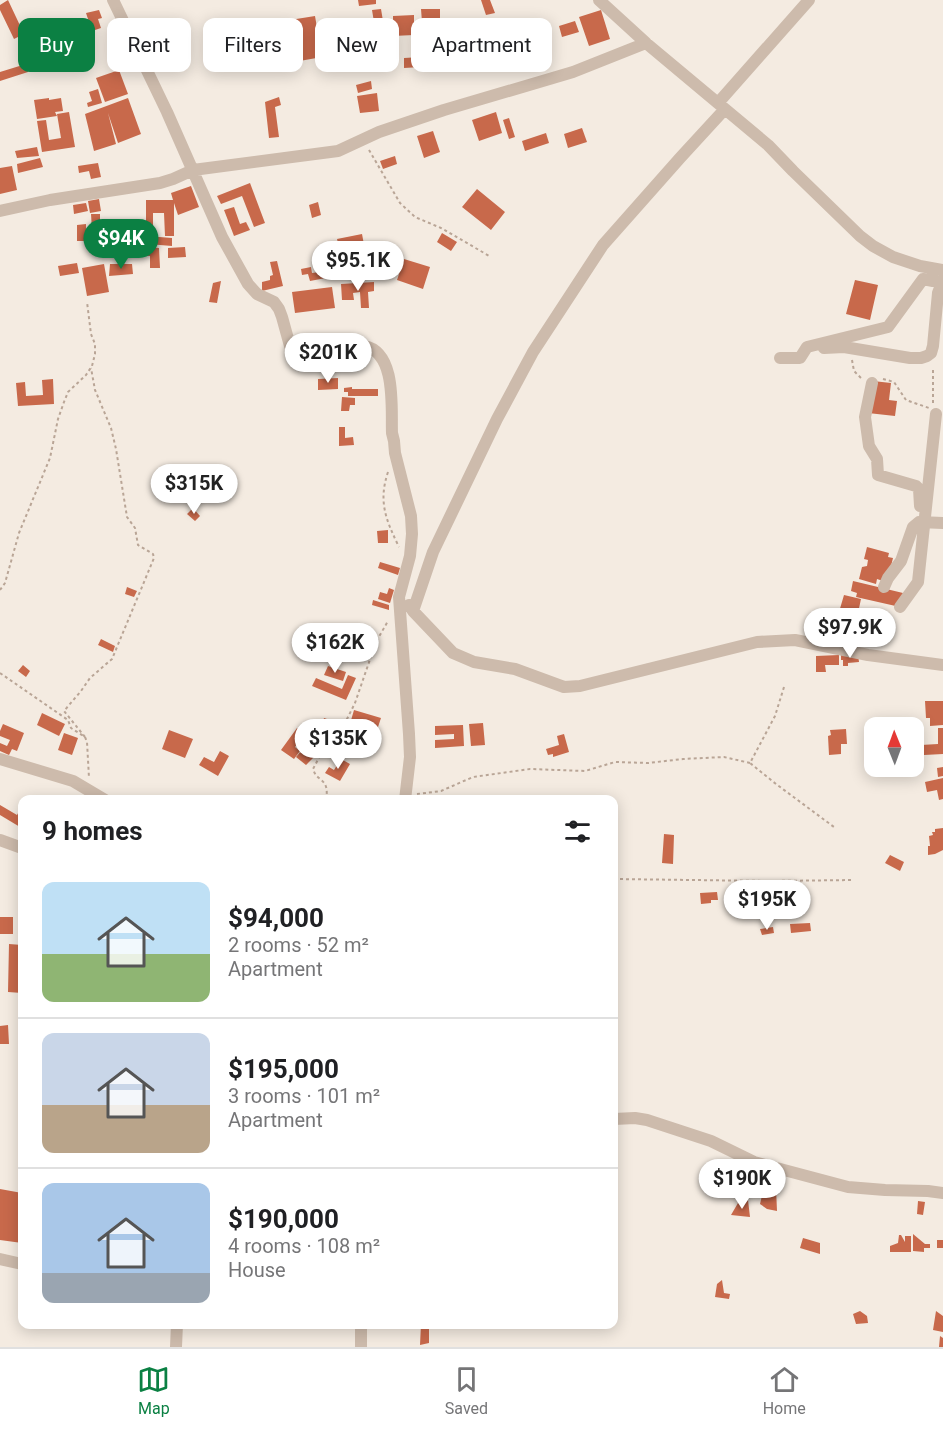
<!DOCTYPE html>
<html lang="en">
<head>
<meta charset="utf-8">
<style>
  :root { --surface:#fff; --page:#f2f2f2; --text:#202124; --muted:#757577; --line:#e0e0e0; --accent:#0b8043 }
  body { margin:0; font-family:Roboto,sans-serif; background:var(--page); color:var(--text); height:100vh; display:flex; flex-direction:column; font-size:22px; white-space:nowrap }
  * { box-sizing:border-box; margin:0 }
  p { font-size:20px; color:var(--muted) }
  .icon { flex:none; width:33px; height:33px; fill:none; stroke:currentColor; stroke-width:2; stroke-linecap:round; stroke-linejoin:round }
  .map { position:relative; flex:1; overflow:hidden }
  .sheet { position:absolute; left:18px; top:795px; width:600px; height:534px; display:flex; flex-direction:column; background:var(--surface); border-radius:12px; box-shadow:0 3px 15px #0003 }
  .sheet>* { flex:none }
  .top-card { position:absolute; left:18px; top:18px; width:600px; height:54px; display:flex; gap:12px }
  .needle { width:39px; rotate:359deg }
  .buttons { position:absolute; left:864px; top:717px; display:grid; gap:12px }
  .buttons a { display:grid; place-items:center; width:60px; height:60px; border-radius:12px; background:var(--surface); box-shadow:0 3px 15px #0003; font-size:30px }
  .price { position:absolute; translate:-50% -51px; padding:0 14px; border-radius:21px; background:#fff; color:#222; font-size:20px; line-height:39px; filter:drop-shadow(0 2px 3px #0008) }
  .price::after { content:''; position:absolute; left:50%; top:36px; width:18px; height:14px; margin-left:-9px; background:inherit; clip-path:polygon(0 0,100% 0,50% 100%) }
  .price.on { background:var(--accent); color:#fff }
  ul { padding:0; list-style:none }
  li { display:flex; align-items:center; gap:18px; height:150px; padding:0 24px }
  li+li { border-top:2px solid var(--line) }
  li span { display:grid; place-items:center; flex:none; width:168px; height:120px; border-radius:12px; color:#555 }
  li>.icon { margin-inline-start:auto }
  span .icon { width:72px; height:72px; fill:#fffc; stroke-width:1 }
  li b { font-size:26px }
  h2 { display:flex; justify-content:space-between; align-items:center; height:72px; padding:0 24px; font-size:26px }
  .chip { padding:0 21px; border-radius:12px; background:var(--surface); box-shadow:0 3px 15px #0003; font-size:21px; line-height:54px }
  .chip.on { background:var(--accent); color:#fff }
  .tabs { display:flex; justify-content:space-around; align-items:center; height:84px; border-top:2px solid var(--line); background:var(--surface); font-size:16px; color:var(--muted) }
  .tabs a { display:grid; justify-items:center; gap:3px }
  .tabs .on { color:var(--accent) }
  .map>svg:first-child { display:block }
</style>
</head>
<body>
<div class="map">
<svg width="943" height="1347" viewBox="0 0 943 1347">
  <rect width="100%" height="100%" fill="#f4ebe1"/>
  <path fill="#c8694b" d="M8,0L24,34L14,39L0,10V5Z
    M358,0H376V4L359,6Z
    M481,0H490L495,13L486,15Z
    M381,9L384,27L375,28L372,10Z
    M421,9H440V22H422Z
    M99,10L102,18L98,19L101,28L92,31L86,13Z
    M601,10L610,39L589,46L579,17Z
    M414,15V35L393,36V16Z
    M315,16L322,57L294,62L290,20Z
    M87,19L91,31L82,34L78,23Z
    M575,21L579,32L562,37L559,26Z
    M383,31L385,48L364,50L362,33Z
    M506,42L510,54L494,59L490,47Z
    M421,57V67L404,68V58Z
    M26,64L28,72L0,81V72Z
    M119,70L128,94L105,102L96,78Z
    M371,81L372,89L358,93L356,85Z
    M98,89L102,103L88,107L87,103L92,101L89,92Z
    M377,93L379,111L360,113L357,96Z
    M279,97L281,105L275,107L279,137L269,138L265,102Z
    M49,98V100L61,98L63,111L55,112L57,116L37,119L34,100Z
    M128,98L141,134L118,143L108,113L116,144L94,151L85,114Z
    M69,112L75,147L42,152L37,121L46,120L49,140L61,138L57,114Z
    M496,112L502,133L479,141L472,120Z
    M509,118L515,137L509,139L503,120Z
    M582,128L587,142L568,148L564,134Z
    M433,131L440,152L424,158L417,136Z
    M546,133L549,143L525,151L522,141Z
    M37,147L39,156L17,158L15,151Z
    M395,156L397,164L383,169L380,161Z
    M40,158L43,167L18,173L17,164Z
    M98,163L101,177L91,179L89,171L79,173L78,166Z
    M12,166L17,190L0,194V168Z
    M250,183L265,223L254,227L242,196L221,204L217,196Z
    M191,186L199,207L178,215L174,203V236H165L164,213H153V235H146V200H173L171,193Z
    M477,189L505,212L491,230L462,207Z
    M99,199L101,211L90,213L88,201Z
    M318,202L321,215L312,218L309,205Z
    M86,203L88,211L74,214L73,205Z
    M234,207L240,224L246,222L250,230L234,236L224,210Z
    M91,214H100V233H118V241H77V225L86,224V230H92Z
    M442,233L457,242L451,251L437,242Z
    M121,234L141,235L140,243H121Z
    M362,234L365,250L341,256L337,239Z
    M147,236L172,238V246L148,244Z
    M136,246L159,248L160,268H150V256L136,255Z
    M185,247L186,257L168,258V248Z
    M404,259L430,267L423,289L397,280Z
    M328,260L331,277L310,281L308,274L302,275L301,269L311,267L312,273L320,272L318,262Z
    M277,261L283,286L262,291V282L270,280V276L273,275L270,262Z
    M77,263L79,273L60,276L58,266Z
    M104,264L109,292L87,296L82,268Z
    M110,264H132L133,274L109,276Z
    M855,280L878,285L870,320L846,314Z
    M221,281L217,303L209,302L213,283Z
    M374,282V291L368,292L369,308H361L360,292L353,293L354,300H342L341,284Z
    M332,287L335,308L295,313L292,292Z
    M338,378V389L318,390V379Z
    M53,379L54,404L18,406L16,383L25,382L26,396L43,395L42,380Z
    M873,381L891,383L889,400L897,401L895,416L868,413Z
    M352,387V389H378V396H348V392H344V388Z
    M342,397L355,398V405H350L349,411H341Z
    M339,427H345V438L353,437L354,445L339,446Z
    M193,508L200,516L195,521L187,514Z
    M388,530V543H378L377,531Z
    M867,547L889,553L888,557L893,558L888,578L883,581L877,579L876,584L859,579L862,567L867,566L868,560L864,559Z
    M380,562L400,568L398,575L378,568Z
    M853,581L903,593L900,607L856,597L857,593L851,591Z
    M127,587L137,591L134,597L125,594Z
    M389,588L394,590L390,603L378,599L380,592L387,594Z
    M844,595L861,599L858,613L851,612L850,615L839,612Z
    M373,600L389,605V610L372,605Z
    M338,628L351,633L348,641L335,636Z
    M101,639L115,646L113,652L98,645Z
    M858,654L859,662L848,663V666H843V660H841V655Z
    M839,655V665H825L826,672H816V656Z
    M23,665L30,671L26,677L18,671Z
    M328,666L346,672L343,681L324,675Z
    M348,675L356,678L346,700L312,686L316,678L342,689Z
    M925,701H943V725L930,726V718H926Z
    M354,710L381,718L373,742L347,734Z
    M42,713L65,724L59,736L37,725Z
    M324,718L339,723L337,730L322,725Z
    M483,723L485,745L471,746L469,724Z
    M3,724L24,733L17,751L12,749L9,755L0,751V743L7,746L10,740L0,736V731Z
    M463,725L464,746L435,748V740L454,739V734L435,735V726Z
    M297,728L304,734L295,747L300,751L294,759L281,750Z
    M938,728H943V754L924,755V750H921V745L938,744Z
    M846,729L847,744H841V754L829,755L828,736L831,735L830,730Z
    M169,730L193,739L185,758L162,749Z
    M64,733L78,738L72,755L58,750Z
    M564,734L569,752L553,757V754L548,755L546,749L559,745L557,736Z
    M302,750L308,755L310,752L315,756L306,765L296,757Z
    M220,751L229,756L218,776L199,765L204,757L214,762Z
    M341,759L350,764L340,781L325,773L329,767L334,770Z
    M943,767V776L938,777L937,768Z
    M943,778V799L939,800L937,790L927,792L925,782Z
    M0,805L17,815L22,806V823L20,827L0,815Z
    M943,828V850L935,854L928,855V846H930L929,836L933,835L932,832H935V829Z
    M664,834L674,835L673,864L662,863Z
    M890,855L904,862L900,871L885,863Z
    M717,892L718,900H711V903L701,904L700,893Z
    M797,893H808V900H797Z
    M0,917H13V934H0Z
    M810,923L811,931L791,933L790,924Z
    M773,927L774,933L762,935L760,929Z
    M9,944L22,945V993L8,992Z
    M8,1025L9,1044H0V1026Z
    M764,1187L776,1188L777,1211L767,1209L760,1204Z
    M0,1189L22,1193V1243L0,1240Z
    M748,1200L750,1217L731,1215L738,1203L743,1205Z
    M918,1201L925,1202L923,1215L917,1214Z
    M913,1234L925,1244H930V1248H924V1252L913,1251Z
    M899,1235H901L905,1242V1236H911V1252H890V1246L898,1243Z
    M803,1238L820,1243V1254L800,1248Z
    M937,1240H943V1248H937Z
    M722,1280L724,1293L730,1294L729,1299L715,1297L717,1284Z
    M860,1311L867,1316L868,1323L856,1324L853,1314Z
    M936,1311L943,1316V1332L933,1330Z
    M421,1324H429V1343L420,1345Z
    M940,1336L943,1338V1347H939Z"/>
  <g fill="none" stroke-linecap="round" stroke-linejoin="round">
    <path stroke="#b9a596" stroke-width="2" stroke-dasharray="3 3" stroke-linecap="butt" d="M369,150L400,203L415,217L441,228L491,257
      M852,360L854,371L861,378
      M883,379L894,382L906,400L929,408
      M933,403V367
      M388,472C378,502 386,520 399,547
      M0,590L5,583L19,533L50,458L58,419L64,402L68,392L86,375L92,366L95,354V344L91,334L87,302
      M0,673L68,720L71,728L85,737L87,742L89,778
      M784,687L775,716L750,763L776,784L834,827
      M85,737L64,711L81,691L90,678L112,659L154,558L153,554L138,545L135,528L127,517L116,449L111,428L95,390L91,368
      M417,794L441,791L473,777L530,769L585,771L615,762L648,763L683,759L724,757L750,763
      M233,800H238
      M326,800C330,777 317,783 313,769L322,752L344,725L355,703L376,642L388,621
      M614,879L770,881L854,880"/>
    <path stroke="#cdbbac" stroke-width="12" d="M113,0L167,112L222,237L248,284L257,294L274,302L279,309L282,317L290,346C300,351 311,346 322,346C333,346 353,344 364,346C397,352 391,409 392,433L394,441L395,453L411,516L412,534L410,556L399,597L409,734L410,757L405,800
      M599,0L646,43L768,145L793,171L860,236L873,246L893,257L920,266L943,270
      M718,103L809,0
      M0,211L50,200L160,183L173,179L193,170L338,151L379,132L444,110L573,72L646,43
      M824,348L844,347L910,358H921L927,356L931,353L933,346L938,293L943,280
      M780,358H800L807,347L888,327L923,279L933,281L932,269
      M872,383L865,417L869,446L877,459L878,475L916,486L919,489L920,506
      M884,587L888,578L901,561L913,527L919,522L943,523
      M409,605L413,611L453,653L474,662L515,669L564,687L580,686L757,642L795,640L868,655L943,665
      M900,607L918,582L936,414
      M413,611L433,552L497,419L533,352L603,245L680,158L725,109
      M0,759L73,781L105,800
      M0,840L22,848
      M614,1119L635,1118L647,1120L711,1141L754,1162L848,1187L885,1190L928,1191L943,1193
      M0,1259L22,1264
      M361,1324V1347
      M176,1347L177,1324"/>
  </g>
</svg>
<div class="buttons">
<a><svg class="needle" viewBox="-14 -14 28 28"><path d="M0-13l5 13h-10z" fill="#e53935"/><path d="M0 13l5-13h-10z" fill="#757577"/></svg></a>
</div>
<b class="price on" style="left:121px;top:270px">$94K</b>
<b class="price" style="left:358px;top:292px">$95.1K</b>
<b class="price" style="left:328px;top:384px">$201K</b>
<b class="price" style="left:194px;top:515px">$315K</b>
<b class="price" style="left:850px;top:659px">$97.9K</b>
<b class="price" style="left:335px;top:674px">$162K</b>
<b class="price" style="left:338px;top:770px">$135K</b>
<b class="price" style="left:767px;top:931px">$195K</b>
<b class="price" style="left:742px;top:1210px">$190K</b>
<div class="top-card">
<a class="chip on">Buy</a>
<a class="chip">Rent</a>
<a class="chip">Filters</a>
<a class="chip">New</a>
<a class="chip">Apartment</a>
</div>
<section class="sheet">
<h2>9 homes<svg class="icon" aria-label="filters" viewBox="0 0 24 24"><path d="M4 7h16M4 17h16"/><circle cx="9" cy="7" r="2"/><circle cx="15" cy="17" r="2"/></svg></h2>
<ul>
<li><span style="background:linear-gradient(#bfe0f5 60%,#8fb573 0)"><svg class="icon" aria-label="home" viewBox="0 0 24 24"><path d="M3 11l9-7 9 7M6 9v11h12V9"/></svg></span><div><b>$94,000</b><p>2 rooms · 52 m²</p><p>Apartment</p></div></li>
<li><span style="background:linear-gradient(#c9d6e8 60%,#b9a48a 0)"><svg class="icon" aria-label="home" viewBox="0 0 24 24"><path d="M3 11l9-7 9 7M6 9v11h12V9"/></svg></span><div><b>$195,000</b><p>3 rooms · 101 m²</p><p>Apartment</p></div></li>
<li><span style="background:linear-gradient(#a9c7e8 75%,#9aa5b1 0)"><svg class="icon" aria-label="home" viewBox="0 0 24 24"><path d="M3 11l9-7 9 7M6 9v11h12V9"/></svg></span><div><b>$190,000</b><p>4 rooms · 108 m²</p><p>House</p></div></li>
</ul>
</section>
</div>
<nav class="tabs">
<a class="on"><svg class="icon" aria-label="map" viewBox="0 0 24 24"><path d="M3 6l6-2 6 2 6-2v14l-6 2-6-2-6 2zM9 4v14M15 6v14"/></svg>Map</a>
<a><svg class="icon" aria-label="saved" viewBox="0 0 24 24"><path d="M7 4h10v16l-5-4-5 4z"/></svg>Saved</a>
<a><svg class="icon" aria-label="home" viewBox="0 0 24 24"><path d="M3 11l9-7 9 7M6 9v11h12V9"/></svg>Home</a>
</nav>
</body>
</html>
